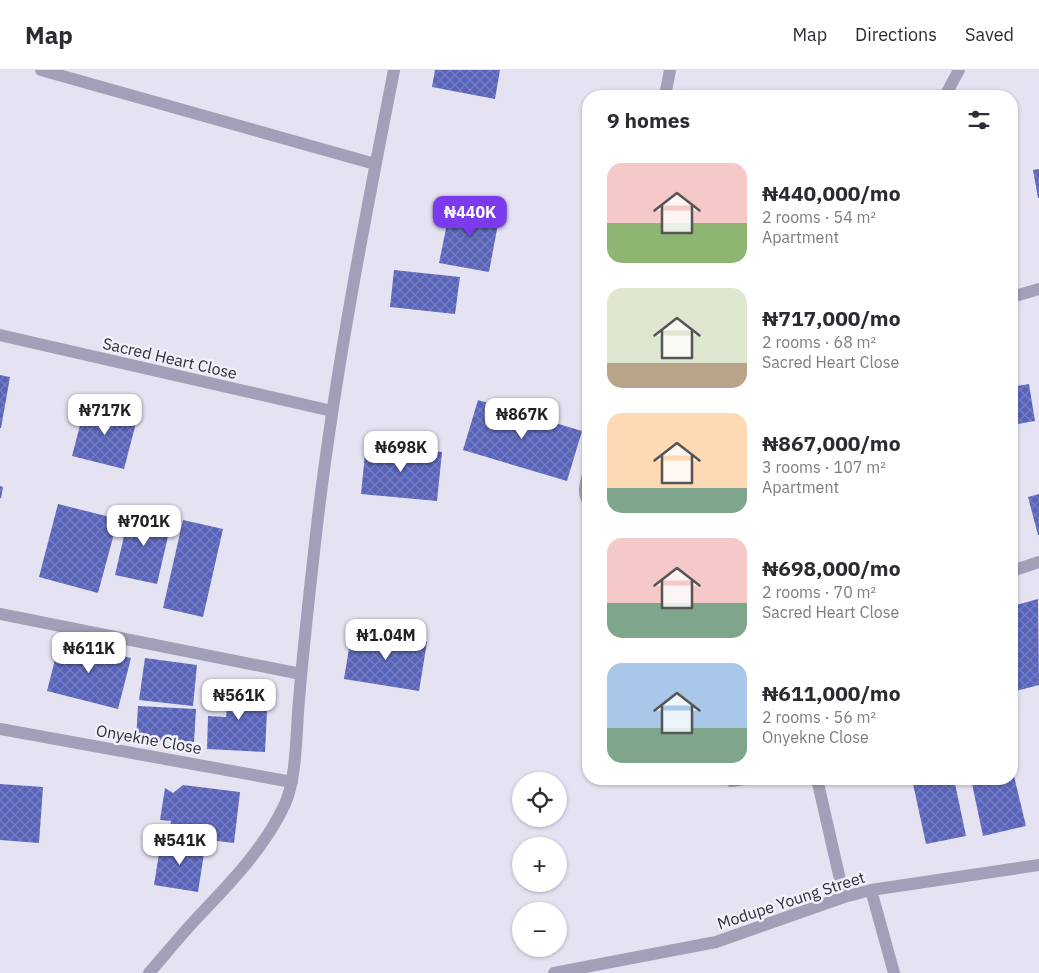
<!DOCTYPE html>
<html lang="en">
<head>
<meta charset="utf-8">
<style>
  :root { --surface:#fff; --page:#f7f7f7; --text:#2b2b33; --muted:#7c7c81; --line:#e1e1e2; --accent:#7c3aed }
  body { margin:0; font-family:"IBM Plex Sans",sans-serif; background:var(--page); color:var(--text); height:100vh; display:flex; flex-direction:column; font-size:19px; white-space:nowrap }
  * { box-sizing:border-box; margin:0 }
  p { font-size:16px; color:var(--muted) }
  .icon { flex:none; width:28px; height:28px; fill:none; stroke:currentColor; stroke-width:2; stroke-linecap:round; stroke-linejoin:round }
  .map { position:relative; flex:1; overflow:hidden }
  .sheet { position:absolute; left:582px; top:20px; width:436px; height:695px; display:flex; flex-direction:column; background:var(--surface); border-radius:20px; box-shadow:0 1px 4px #0004 }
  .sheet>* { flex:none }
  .controls { position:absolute; left:512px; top:702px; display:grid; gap:10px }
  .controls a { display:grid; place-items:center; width:55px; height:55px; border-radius:50%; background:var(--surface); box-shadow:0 1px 4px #0004; font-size:25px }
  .price { position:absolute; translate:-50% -42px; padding:0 11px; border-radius:10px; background:#fff; color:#222; font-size:16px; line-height:32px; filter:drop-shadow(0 1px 2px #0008) }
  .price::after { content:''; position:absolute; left:50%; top:30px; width:15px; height:11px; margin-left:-8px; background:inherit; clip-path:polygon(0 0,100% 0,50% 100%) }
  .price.active { background:var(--accent); color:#fff }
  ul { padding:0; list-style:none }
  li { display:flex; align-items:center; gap:15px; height:125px; padding:0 25px }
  li span { display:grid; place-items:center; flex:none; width:140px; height:100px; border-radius:15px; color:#555 }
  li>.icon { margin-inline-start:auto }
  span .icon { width:60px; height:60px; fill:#fffc; stroke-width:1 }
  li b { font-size:21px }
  h2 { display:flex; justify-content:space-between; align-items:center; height:60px; padding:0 25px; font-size:21px }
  header { display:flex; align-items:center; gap:30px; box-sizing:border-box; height:70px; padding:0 25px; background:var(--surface); border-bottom:1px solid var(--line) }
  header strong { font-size:24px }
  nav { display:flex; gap:28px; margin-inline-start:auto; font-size:18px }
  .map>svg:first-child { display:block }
</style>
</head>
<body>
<header>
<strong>Map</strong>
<nav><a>Map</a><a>Directions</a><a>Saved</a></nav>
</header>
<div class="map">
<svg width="1039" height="903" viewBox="0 0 1039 903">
  <defs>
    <pattern id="building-cross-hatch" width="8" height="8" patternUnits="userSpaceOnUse" patternTransform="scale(1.25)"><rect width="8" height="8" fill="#5863bb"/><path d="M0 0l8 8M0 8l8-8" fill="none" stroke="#777fbe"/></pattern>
  </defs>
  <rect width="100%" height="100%" fill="#e5e3f2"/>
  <path fill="url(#building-cross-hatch)" d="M435,0H500L495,29L432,17Z
    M1039,99V128H1038L1033,100Z
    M451,134L500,143L489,202L439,193Z
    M394,200L460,207L455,244L390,237Z
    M0,305L10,307L1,358H0Z
    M1029,314L1035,351L1012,355V317Z
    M106,329L119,333V345L137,349L124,399L72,386L85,336L103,341Z
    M478,330L582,361L567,411L463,380Z
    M366,374L442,382L437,431L361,424Z
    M0,416L3,417L1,428H0Z
    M1039,424V465H1038L1028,427Z
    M58,434L118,449L98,523L39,507Z
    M130,440L172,449L157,514L115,505Z
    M183,450L223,459L203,547L163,538Z
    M1038,529L1039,615L1016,621L1012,608V536Z
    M352,560L427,572L419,621L344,609Z
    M60,570L131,588L118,639L47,621Z
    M145,588L197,595L193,636L139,630Z
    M213,617L268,620L265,682L207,679L208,646L226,647L227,633H212Z
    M138,636L196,639L194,672L136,669Z
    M1012,698L1026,756L983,766L971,709H1012Z
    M912,709H954L966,766L926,774Z
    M0,714L43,717L39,773L0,770Z
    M183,715L240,722L234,773L169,765L171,751L160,750L165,718L173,723Z
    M161,771L205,777L198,822L154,815Z"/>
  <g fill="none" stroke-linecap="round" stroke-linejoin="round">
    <path stroke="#a29fb8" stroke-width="10" d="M731,712L752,709"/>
    <path stroke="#a29fb8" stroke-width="12" d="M41,0L375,94
      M665,26L670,0
      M945,26L959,0
      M1012,227L1039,219
      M0,265L332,341
      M589,400C587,410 581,423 589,432
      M1012,501L1039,492
      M0,544L301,604
      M0,659L292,712
      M817,709L844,827
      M871,820L894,903
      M149,903C165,885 180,866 197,848C230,813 264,779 285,734C297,707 296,661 299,630C304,569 311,508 318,447C336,297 365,148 394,0
      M554,903L716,872L844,827L871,820L1039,795"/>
  </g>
  <g text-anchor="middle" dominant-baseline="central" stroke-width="5" stroke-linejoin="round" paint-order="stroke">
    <g font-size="16" fill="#2d2d39" stroke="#f1effa">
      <text transform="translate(170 288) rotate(13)">Sacred Heart Close</text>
      <text transform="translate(149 669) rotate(10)">Onyekne Close</text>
      <text transform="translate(791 830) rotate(-18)">Modupe Young Street</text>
    </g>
  </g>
</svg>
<div class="controls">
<a><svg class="icon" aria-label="locate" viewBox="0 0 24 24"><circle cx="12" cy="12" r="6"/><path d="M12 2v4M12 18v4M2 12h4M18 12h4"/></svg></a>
<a>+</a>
<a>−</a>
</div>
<b class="price active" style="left:470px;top:168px">₦440K</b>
<b class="price" style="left:105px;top:366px">₦717K</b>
<b class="price" style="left:522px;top:370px">₦867K</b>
<b class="price" style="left:401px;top:403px">₦698K</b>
<b class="price" style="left:144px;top:477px">₦701K</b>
<b class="price" style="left:386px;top:591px">₦1.04M</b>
<b class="price" style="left:89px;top:604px">₦611K</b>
<b class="price" style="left:239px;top:651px">₦561K</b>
<b class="price" style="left:180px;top:796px">₦541K</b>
<section class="sheet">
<h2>9 homes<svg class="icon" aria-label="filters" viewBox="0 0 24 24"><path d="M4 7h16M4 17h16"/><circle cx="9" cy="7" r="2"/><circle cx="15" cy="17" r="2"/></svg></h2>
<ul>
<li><span style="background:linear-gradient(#f6c9c9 60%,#8fb573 0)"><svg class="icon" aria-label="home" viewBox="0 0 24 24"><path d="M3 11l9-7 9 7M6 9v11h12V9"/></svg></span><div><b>₦440,000/mo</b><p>2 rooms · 54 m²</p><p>Apartment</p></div></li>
<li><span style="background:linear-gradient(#dfe7d0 75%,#b9a48a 0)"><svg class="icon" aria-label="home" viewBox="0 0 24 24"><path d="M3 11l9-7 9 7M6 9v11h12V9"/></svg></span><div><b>₦717,000/mo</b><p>2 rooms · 68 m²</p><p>Sacred Heart Close</p></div></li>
<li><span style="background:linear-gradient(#ffd9b3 75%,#7fa58c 0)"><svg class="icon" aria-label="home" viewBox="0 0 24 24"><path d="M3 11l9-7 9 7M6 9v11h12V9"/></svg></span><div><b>₦867,000/mo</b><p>3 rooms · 107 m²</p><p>Apartment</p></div></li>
<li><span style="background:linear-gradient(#f6c9c9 65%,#7fa58c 0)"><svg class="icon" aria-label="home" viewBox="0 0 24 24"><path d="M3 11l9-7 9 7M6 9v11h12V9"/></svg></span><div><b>₦698,000/mo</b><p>2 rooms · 70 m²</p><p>Sacred Heart Close</p></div></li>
<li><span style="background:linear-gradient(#a9c7e8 65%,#7fa58c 0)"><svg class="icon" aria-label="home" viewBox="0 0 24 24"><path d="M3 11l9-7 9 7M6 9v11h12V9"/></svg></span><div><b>₦611,000/mo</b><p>2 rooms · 56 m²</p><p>Onyekne Close</p></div></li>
</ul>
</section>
</div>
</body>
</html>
